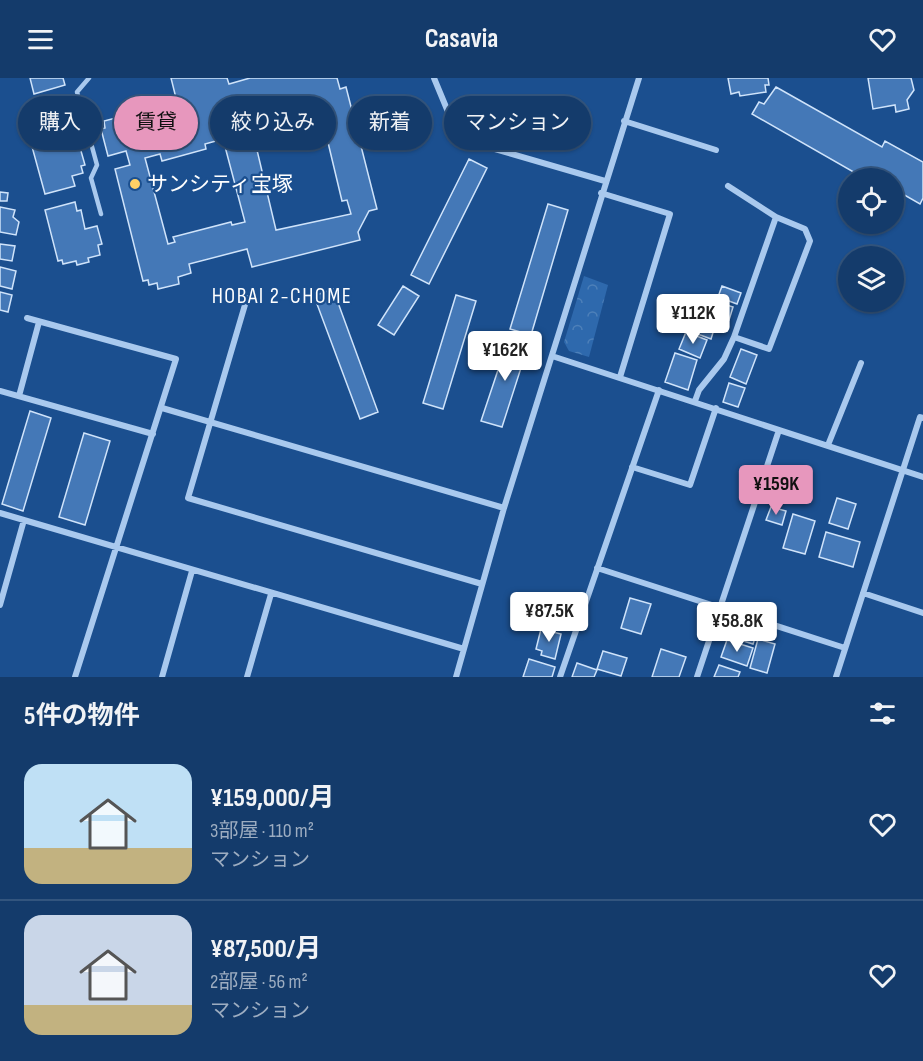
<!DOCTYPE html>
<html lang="ja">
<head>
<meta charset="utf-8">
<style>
  :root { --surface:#143b6b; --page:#214673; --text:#f1f3f6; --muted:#9dadc1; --line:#33557e; --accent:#e797bd }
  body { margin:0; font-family:"Sofia Sans Condensed","Noto Sans JP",sans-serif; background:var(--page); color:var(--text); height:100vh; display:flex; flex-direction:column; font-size:22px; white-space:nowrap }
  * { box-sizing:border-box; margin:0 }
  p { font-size:20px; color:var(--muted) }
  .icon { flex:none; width:33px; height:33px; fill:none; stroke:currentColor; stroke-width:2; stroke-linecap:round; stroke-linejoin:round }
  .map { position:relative; height:599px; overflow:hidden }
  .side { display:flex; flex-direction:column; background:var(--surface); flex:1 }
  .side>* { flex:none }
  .banner { position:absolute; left:18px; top:18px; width:600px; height:54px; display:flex; gap:12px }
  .tools { position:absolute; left:838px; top:90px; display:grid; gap:12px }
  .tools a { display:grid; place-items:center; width:66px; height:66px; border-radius:50%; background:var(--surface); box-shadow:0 2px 4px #0004,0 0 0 2px var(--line); font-size:30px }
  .price { position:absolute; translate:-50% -51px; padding:0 14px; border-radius:6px; background:#fff; color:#222; font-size:20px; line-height:39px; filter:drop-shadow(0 2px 3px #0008) }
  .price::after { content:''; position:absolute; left:50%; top:36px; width:18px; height:14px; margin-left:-9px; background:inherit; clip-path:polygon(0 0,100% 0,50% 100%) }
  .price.current { background:var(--accent); color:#111 }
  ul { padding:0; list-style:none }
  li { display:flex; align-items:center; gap:18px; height:150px; padding:0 24px }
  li+li { border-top:2px solid var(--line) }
  li span { display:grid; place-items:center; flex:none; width:168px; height:120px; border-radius:18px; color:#555 }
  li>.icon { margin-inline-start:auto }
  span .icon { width:72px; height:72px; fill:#fffc; stroke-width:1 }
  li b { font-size:26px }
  h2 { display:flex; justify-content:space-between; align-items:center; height:72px; padding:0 24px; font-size:26px }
  .pill { padding:0 21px; border-radius:27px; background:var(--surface); box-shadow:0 2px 4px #0004,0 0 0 2px var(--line); font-size:21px; line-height:54px }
  .pill.current { background:var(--accent); color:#111 }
  header { display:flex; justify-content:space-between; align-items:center; height:78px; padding:0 24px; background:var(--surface); font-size:27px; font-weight:700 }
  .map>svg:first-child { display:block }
</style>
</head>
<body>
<header><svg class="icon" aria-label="menu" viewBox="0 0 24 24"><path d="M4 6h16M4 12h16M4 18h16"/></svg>Casavia<svg class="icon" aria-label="heart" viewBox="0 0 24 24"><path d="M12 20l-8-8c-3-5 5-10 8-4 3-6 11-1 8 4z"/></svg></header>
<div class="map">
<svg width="923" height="599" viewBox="0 0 923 599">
  <defs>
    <pattern id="park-crowns" width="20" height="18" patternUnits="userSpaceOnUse" patternTransform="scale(1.5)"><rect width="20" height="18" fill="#2e69ad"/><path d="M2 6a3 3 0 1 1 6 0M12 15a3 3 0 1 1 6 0" fill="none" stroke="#4d80b9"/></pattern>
  </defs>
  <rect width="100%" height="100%" fill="#1b4f8f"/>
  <path fill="url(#park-crowns)" d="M584,198L608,207L589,279L569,273L564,264Z"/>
  <path fill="#4478b7" stroke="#cfe3fa" stroke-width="1.5" fill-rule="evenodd" d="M30,0H63L65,7L34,16Z
    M171,0H227L229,6L250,0H337L340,11L346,9L377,131L369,133L358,154L360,162L252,189L247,171L189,186L191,195L178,199L179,206L158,211L157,205L149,207L148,202L143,203L115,91L130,87L126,73L108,78L101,51L105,50L104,43L177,24ZM306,24L308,34L320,31L342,123L347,122L351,136L276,152L252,51L272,45L269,33ZM223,61L245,144L232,147L231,144L173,159L175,164L168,166L145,80L160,76L162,83L206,71L205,66Z
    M728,0H768L769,7H765L766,14L740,18L739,14L731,16Z
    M868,0H911L914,12L907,22L909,31L896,34L895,27L873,31Z
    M776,9L882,69L885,63L923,84V120L920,126L894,111V100H876L867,96L864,100L752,36L759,24L764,26Z
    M56,48L58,54L63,52L68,70L79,66L85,87L81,88L83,95L72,98L75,108L45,116L31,65L36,60L35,54Z
    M469,81L487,90L429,206L411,197Z
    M0,114L8,115L7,123H0Z
    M75,124L77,133L81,132L85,151L97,148L102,166L98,167L100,177L88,180L89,184L77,187L76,183L63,186L62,182L58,183L45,132Z
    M548,126L568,132L531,257L510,251Z
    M0,129L15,132L13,139L19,144L16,157L0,154Z
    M0,166L15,168L12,183L0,181Z
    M0,189L16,193L12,211L0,208Z
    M403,208L419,218L394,257L378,247Z
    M722,208L741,215L737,226L718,219Z
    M333,211L378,334L360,341L314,218Z
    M0,214L12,217L8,234L0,232Z
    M456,217L476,223L443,331L423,325Z
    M698,218L733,229L729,242L694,231Z
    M693,234L717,242L711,261L687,252Z
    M686,254L707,262L700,280L679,271Z
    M509,259L529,265L502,349L481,343Z
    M741,271L757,277L746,306L730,299Z
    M675,275L697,282L688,312L665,304Z
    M729,305L745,310L738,329L723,324Z
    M30,333L51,340L23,433L2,426Z
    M84,355L110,363L85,447L59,439Z
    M837,420L856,426L848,451L829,445Z
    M771,429L786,433L782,447L766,442Z
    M793,436L815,443L805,476L783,470Z
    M826,454L860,464L853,489L819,479Z
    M630,520L651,526L641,556L621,550Z
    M725,541L758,551L753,566L721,556Z
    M541,551L561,556L555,581L541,577L542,573L536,571Z
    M758,561L775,566L767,595L750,590Z
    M727,562L753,570L747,588L721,579Z
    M661,571L686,579L679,599H652Z
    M603,573L627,580L621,598L597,591Z
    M529,581L555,589L552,599H523Z
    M577,585L597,592L594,599H572Z
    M719,587L740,594L738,599H714Z"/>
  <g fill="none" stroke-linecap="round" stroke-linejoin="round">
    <path stroke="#a9c9ee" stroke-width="4.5" d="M89,0L77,14L97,87L91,100L101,136"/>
    <path stroke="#a9c9ee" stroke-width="6" d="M434,0L451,41L481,67L605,103
      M624,43L716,72
      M601,115L670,136L620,299
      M247,220L188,420L482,506
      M27,240L176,281L75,599
      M734,259L776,139
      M552,278L923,399
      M0,313L153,356
      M19,318L39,244
      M695,323L699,312L724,281L734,259L769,271L810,163L805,151L776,139L728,108
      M162,330L504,430
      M828,367L861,285
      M632,389L690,407L716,330
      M0,435L464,571
      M597,490L845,570
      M863,515L923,535
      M0,527L24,442
      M162,599L192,493
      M247,599L271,516
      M456,599L504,430L639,0
      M560,599L659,312
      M697,599L779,352
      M836,599L920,339L923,340"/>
  </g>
  <circle fill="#ffd166" stroke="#1b4f8f" stroke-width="2" cx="135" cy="106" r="6"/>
  <g text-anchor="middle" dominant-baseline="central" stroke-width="4.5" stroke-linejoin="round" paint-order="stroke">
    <g font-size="21" fill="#fff" stroke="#1b4f8f" text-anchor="start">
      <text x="147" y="106">サンシティ宝塚</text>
    </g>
    <g font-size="22" letter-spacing="1.5" fill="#fff" stroke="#1b4f8f">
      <text x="282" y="218">HOBAI 2-CHOME</text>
    </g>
  </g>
</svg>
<div class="tools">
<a><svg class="icon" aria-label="locate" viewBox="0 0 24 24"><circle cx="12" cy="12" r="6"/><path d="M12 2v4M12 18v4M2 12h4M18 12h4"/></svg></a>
<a><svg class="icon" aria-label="layers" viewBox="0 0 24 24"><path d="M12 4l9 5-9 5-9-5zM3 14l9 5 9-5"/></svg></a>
</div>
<b class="price" style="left:693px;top:267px">¥112K</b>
<b class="price" style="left:505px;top:304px">¥162K</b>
<b class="price current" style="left:776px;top:438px">¥159K</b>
<b class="price" style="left:549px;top:565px">¥87.5K</b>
<b class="price" style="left:737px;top:575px">¥58.8K</b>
<div class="banner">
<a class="pill">購入</a>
<a class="pill current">賃貸</a>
<a class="pill">絞り込み</a>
<a class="pill">新着</a>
<a class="pill">マンション</a>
</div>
</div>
<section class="side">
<h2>5件の物件<svg class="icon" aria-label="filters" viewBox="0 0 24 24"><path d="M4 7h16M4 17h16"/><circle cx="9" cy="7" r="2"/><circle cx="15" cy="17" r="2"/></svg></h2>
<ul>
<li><span style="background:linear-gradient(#bfe0f5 70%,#c2b280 0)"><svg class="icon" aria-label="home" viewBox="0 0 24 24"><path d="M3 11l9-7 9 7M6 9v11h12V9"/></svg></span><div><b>¥159,000/月</b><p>3部屋 · 110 m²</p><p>マンション</p></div><svg class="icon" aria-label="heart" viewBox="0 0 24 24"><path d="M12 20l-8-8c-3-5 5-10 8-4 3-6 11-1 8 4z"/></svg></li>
<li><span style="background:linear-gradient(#c9d6e8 75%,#c2b280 0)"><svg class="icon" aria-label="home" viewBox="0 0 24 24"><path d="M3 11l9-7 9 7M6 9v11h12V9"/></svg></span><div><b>¥87,500/月</b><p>2部屋 · 56 m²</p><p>マンション</p></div><svg class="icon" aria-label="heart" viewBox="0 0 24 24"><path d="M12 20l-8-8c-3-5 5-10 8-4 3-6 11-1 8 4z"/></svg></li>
</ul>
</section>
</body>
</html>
